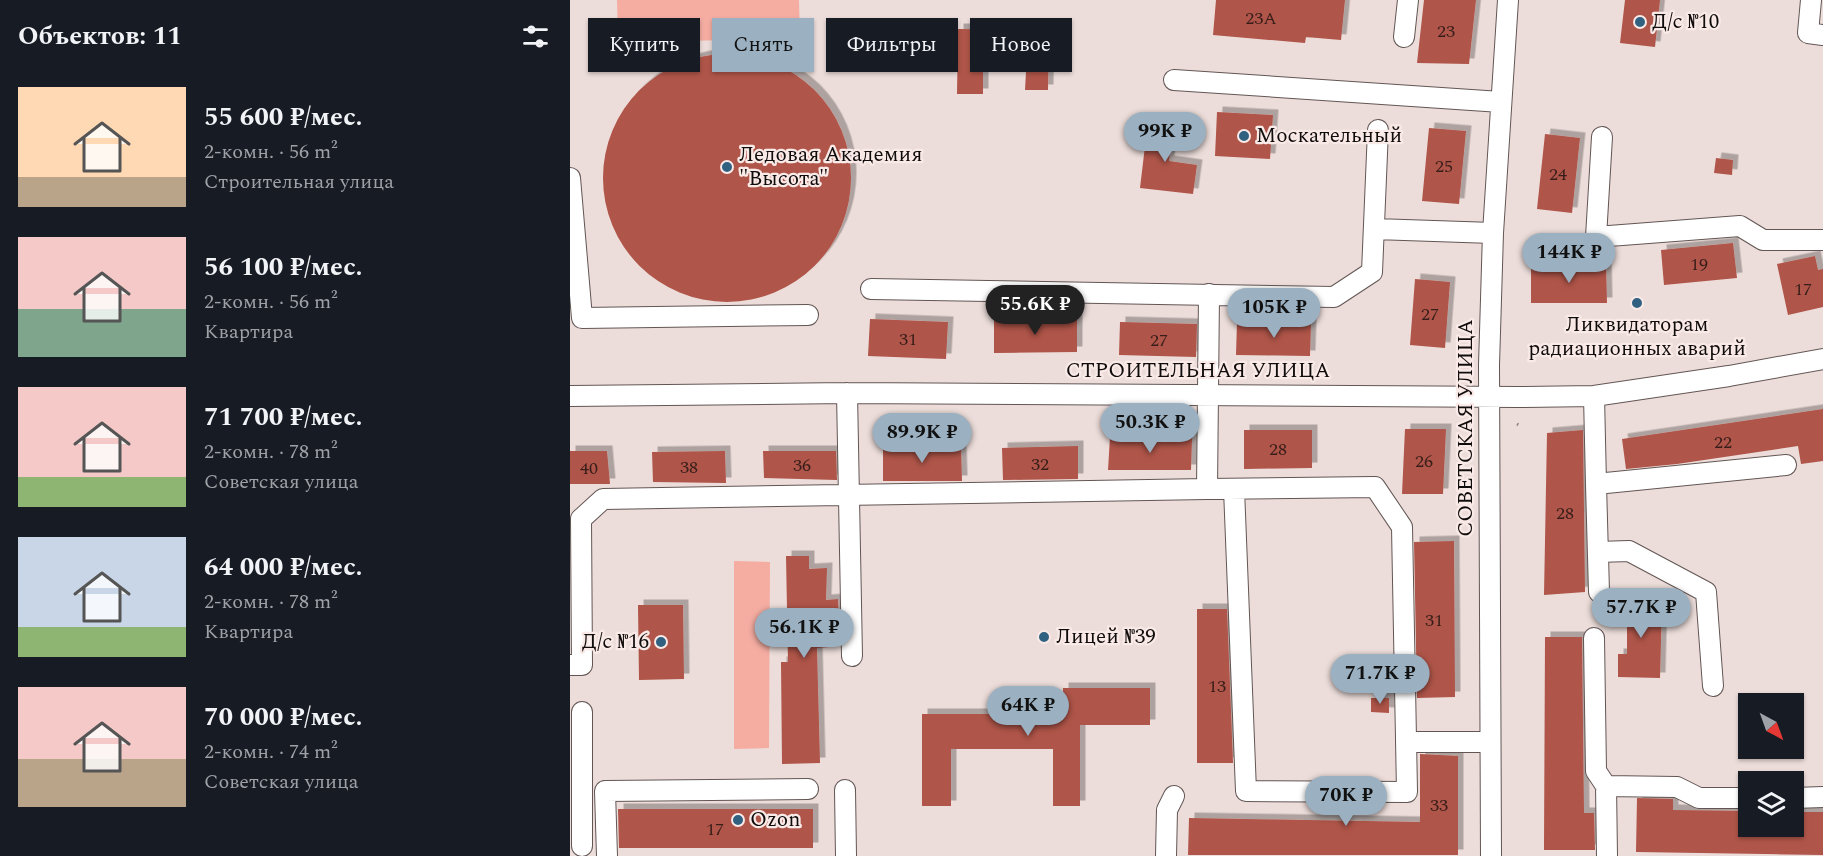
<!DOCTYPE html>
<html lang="ru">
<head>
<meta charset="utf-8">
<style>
  :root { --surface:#171b24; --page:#20242c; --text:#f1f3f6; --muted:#9ea1a6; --accent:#9bb1c1 }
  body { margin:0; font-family:Spectral,serif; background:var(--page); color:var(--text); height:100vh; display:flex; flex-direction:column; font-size:22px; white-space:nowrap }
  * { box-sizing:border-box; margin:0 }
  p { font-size:20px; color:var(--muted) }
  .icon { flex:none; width:33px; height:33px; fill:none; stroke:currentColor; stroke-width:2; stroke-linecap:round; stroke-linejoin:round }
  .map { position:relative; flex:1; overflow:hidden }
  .drawer { display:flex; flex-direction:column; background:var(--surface); width:570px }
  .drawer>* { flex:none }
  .banner { position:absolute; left:18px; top:18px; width:570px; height:54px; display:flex; gap:12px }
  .needle { width:39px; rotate:139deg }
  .fabs { position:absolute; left:1168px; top:693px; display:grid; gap:12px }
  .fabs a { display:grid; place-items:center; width:66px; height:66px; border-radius:0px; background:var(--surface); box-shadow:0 2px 4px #0004; font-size:30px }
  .price { position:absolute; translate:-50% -51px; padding:0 14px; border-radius:21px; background:var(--accent); color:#111; font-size:20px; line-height:39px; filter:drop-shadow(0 2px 3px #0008) }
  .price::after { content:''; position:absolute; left:50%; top:36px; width:18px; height:14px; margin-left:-9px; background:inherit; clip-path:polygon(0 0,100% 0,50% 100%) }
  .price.current { background:#222; color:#fff }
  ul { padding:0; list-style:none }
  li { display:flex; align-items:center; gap:18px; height:150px; padding:0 18px }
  li span { display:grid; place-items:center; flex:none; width:168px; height:120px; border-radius:0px; color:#555 }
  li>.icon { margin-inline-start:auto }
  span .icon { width:72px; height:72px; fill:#fffc; stroke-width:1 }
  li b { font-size:26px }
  h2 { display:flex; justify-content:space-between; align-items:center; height:72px; padding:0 18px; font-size:26px }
  .tag { padding:0 21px; border-radius:0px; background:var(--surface); box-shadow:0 2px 4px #0004; font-size:21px; line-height:54px }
  .tag.current { background:var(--accent); color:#111 }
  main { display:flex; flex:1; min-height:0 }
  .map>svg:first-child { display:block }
</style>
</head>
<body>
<main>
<section class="drawer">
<h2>Объектов: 11<svg class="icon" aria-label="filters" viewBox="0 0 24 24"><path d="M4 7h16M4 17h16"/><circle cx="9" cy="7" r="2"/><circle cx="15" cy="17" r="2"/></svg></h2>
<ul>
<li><span style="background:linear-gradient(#ffd9b3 75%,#b9a48a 0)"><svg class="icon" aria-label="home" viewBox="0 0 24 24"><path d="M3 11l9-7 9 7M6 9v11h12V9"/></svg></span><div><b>55 600 ₽/мес.</b><p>2-комн. · 56 m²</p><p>Строительная улица</p></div></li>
<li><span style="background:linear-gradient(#f6c9c9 60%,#7fa58c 0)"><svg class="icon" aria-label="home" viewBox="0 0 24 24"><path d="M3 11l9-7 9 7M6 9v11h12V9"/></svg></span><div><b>56 100 ₽/мес.</b><p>2-комн. · 56 m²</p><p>Квартира</p></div></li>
<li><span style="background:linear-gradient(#f6c9c9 75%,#8fb573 0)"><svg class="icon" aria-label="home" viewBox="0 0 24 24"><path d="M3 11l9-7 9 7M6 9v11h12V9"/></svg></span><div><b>71 700 ₽/мес.</b><p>2-комн. · 78 m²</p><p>Советская улица</p></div></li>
<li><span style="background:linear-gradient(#c9d6e8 75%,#8fb573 0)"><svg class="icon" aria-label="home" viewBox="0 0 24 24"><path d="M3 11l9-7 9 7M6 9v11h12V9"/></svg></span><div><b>64 000 ₽/мес.</b><p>2-комн. · 78 m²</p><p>Квартира</p></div></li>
<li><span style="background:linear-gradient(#f6c9c9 60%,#b9a48a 0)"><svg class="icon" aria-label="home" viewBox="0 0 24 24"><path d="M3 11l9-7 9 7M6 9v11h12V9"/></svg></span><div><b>70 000 ₽/мес.</b><p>2-комн. · 74 m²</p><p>Советская улица</p></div></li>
</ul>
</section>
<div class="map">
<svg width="1253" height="856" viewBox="0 0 1253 856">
  <defs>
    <filter id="shadow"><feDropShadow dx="5.5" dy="-5.5" stdDeviation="0" flood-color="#0004"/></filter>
  </defs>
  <rect width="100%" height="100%" fill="#ecddda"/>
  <path fill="#f5ada2" d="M47,0H229L230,39L48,42Z
    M164,561L200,562L199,748L164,749Z"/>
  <path fill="#b05448" filter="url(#shadow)" d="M646,0H775L771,40L736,37L735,43L643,35Z
    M854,0H906L899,64L847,63Z
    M1055,0H1090L1085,47L1050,43Z
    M388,29L479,30L478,90H455L456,72H413V94H387Z
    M33 178a124 124 0 1 1 248 0a124 124 0 1 1-248 0Z
    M647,112L703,115L700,159L645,156Z
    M578,121L604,124L599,161L627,165L623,194L570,188Z
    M859,128L896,131L889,204L852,201Z
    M975,134L1010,138L1002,213L967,209Z
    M1146,158L1163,160L1162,175L1144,173Z
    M1163,243L1167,278L1094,285L1091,250Z
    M1245,256L1248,270L1253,269V307L1218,315L1207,264Z
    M961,264H1036L1037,303H961Z
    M845,279L880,282L875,348L840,345Z
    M300,319L378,322L376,359L298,356Z
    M424,319H507V352L424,353Z
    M550,322L627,324L626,357L549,355Z
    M667,322L741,323L740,356L666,355Z
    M1253,409V461L1231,464L1228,446L1107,464L1056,469L1052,439Z
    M835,429H876L873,494H832Z
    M674,430H742V468L674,469Z
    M1013,430L1015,592L974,595L977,433Z
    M540,437L622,438L621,470H538Z
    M508,446V479L433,480L432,448Z
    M391,447L392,481H313V448Z
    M0,451H37L40,484H0Z
    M155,451L156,483L83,482L82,452Z
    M193,451H266L267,480L194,478Z
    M884,541L885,697L847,698L844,542Z
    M216,556H239V569L257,568L256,600L268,599L269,623H260L259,647L247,648L250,763L212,764L211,662H218Z
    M1048,601L1092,602L1090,678L1048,677V654H1057V622H1048Z
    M68,605H113L114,679L69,680Z
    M627,609H657L663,763H627Z
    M975,637H1012L1014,813H1024L1025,850H974Z
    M493,688H580V725H510V806H483V749H381V806H352V714H493Z
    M801,698H819V713L801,712Z
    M850,754L888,756V855H618L619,818L850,822Z
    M1067,798L1103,799V810L1179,811V826H1224V812H1253V855L1066,852Z
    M48,809H243V848H49Z"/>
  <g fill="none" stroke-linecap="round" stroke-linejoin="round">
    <g stroke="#625654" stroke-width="22">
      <path id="minor" d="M1241,0L1238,33L1253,35
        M834,37L838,0
        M604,80L931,102
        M1032,137L1026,237L1170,226L1193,240H1253
        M0,178L12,318L238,315
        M805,229L923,233
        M301,289L764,297L802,272L808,130
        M277,393L282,656
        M0,396L277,393L948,397L1024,396L1159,376L1253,359
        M1024,396L1026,484
        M637,489L639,294
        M1028,552L1059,551L1136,592L1143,686
        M1029,592L1026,484L1216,465
        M1024,638L1026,771L1036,786L1107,787L1129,798H1179
        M0,665H12L11,519L33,499L637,489L805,487L832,527L837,792L676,791L664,489
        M837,742H920
        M1036,786L1037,856
        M275,790L276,856
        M1224,798L1253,797
        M12,846V712
        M37,856L35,791L238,789
        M596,856L597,810L604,796
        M921,856L919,365L923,233L938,0"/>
    </g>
    <path stroke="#8d8381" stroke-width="3" stroke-dasharray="1.5 4.5" stroke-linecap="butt" d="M947,424L952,427"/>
    <use href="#minor" stroke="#fff" stroke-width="20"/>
  </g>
  <g fill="#316180" stroke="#f9eae7" stroke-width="2">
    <circle cx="1070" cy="22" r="6"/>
    <circle cx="674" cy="136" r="6"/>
    <circle cx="157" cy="167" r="6"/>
    <circle cx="1067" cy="303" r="6"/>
    <circle cx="474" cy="637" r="6"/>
    <circle cx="91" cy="642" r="6"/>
    <circle cx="168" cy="820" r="6"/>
  </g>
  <g text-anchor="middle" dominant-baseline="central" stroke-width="4.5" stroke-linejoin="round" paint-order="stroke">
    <g font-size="18" fill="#381e1a">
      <text x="691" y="18">23А</text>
      <text x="876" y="31">23</text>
      <text x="874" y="166">25</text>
      <text x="988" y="174">24</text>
      <text x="1129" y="264">19</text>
      <text x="1233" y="289">17</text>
      <text x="860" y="314">27</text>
      <text x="338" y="339">31</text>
      <text x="589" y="340">27</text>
      <text x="1153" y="442">22</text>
      <text x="708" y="449">28</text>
      <text x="854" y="461">26</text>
      <text x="470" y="464">32</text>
      <text x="232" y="465">36</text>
      <text x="119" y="467">38</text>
      <text x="19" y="468">40</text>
      <text x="995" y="513">28</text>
      <text x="864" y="620">31</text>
      <text x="647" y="686">13</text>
      <text x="869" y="805">33</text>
      <text x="145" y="829">17</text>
    </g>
    <g font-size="21" fill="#100c0b" stroke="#f9eae7" text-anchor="start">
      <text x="1082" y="22">Д/с №10</text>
      <text x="686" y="136">Москательный</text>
      <text x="169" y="155">Ледовая Академия<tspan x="169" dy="24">"Высота"</tspan></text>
      <text x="1067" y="325" text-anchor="middle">Ликвидаторам<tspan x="1067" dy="24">радиационных аварий</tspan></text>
      <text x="486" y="637">Лицей №39</text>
      <text x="79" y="642" text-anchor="end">Д/с №16</text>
      <text x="180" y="820">Ozon</text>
    </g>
    <g font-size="21" fill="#100c0b" stroke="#f9eae7">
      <text x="628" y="371">СТРОИТЕЛЬНАЯ УЛИЦА</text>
      <text transform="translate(896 428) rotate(-90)">СОВЕТСКАЯ УЛИЦА</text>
    </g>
  </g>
</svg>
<div class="fabs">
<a><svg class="needle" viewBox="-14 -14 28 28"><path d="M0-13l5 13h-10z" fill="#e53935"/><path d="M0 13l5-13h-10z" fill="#9ea1a6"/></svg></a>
<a><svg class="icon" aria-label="layers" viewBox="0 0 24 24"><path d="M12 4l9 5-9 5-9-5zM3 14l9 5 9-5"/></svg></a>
</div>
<b class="price" style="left:595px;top:163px">99K ₽</b>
<b class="price" style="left:999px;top:284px">144K ₽</b>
<b class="price current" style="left:465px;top:336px">55.6K ₽</b>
<b class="price" style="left:704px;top:339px">105K ₽</b>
<b class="price" style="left:580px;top:454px">50.3K ₽</b>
<b class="price" style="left:352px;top:464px">89.9K ₽</b>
<b class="price" style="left:1071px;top:639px">57.7K ₽</b>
<b class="price" style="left:234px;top:659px">56.1K ₽</b>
<b class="price" style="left:810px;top:705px">71.7K ₽</b>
<b class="price" style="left:458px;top:737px">64K ₽</b>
<b class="price" style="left:776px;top:827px">70K ₽</b>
<div class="banner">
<a class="tag">Купить</a>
<a class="tag current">Снять</a>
<a class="tag">Фильтры</a>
<a class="tag">Новое</a>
</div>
</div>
</main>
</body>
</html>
